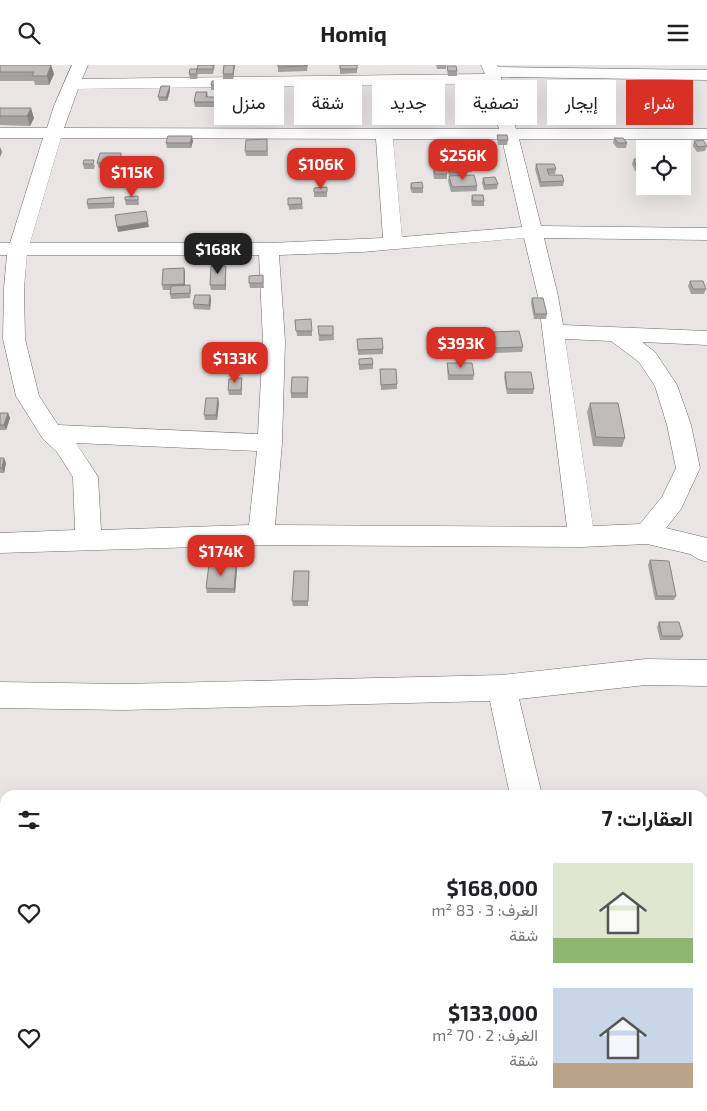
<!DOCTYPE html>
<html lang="ar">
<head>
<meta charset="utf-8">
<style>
  :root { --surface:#fff; --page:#f6f6f6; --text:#202124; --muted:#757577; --accent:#d93025 }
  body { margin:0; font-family:"Exo 2",Vazirmatn,sans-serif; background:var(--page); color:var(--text); direction:rtl; height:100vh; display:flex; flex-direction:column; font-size:19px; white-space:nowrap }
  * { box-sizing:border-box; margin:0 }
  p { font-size:16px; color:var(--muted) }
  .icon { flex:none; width:28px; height:28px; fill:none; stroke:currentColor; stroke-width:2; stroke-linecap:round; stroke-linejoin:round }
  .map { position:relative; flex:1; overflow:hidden; direction:ltr }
  .details { position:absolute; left:0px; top:725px; width:708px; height:321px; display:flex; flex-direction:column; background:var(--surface); border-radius:15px 15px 0 0; box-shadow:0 5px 20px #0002; direction:rtl }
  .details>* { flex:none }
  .top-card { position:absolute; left:15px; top:15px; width:678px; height:45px; direction:rtl; display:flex; gap:10px }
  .controls { position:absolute; left:636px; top:75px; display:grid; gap:10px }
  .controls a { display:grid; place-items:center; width:55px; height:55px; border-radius:0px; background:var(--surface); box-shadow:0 5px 20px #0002; font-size:25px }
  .price { position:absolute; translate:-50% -42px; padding:0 11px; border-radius:10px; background:var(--accent); color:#fff; font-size:16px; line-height:32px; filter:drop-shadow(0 1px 2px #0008) }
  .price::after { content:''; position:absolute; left:50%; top:30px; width:15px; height:11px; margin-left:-8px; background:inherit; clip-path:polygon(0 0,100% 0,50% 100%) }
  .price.on { background:#222; color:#fff }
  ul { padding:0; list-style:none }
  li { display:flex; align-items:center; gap:15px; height:125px; padding:0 15px }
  li span { display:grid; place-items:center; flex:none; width:140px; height:100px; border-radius:0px; color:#555 }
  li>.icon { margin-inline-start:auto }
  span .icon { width:60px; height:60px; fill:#fffc; stroke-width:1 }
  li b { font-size:21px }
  h2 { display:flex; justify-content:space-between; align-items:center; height:60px; padding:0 15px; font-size:21px }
  .pill { padding:0 18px; border-radius:0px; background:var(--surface); box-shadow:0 5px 20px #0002; font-size:18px; line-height:45px }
  .pill.on { background:var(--accent); color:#fff }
  header { display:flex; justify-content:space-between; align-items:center; height:65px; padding:0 15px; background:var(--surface); font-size:22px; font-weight:700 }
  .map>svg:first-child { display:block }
</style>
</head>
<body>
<header><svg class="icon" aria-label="menu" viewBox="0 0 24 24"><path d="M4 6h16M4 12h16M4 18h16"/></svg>Homiq<svg class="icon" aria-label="search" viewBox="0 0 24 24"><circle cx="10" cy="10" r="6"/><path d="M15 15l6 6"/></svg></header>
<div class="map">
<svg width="707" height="1046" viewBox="0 0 707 1046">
  <rect width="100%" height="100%" fill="#e8e5e4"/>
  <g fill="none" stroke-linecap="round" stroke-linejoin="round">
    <g stroke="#6d6a69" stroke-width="1">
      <path id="minor" d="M72,0H88L82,14L485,9L481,0H497L498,2L707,5V15L501,12L516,64H707V74H519L541,161L707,163V175L544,173L558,231L563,260L707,266V280L642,277L655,287L677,320L691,360L700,403L681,444L666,463L707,473V497L698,494L690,489L647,479L581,482L261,480L0,488V468L75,465L73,412L57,387L43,374L16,331L3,274L4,223L7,190H0V178H10L43,73H0V63H47L54,41ZM487,19L499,64L64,63L78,24ZM61,73L376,74L383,173L269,178H30ZM393,74H502L522,162L402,172ZM524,173L538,231L567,462L275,460L282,378L285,276L279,190L362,187ZM27,190H259L263,276L258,369L58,360L39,331L25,274L24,223ZM565,274L611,276L639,297L655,321L667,360L676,403L662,432L640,459L593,461ZM76,378L257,386L249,460L101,465L98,412Z
        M646,594L707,595V621L646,620L519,634L542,730H510L490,636L124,645L0,643V617L124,619L502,610Z
        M702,821H707V855H702Z
        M0,958L5,959V997L0,996Z
        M702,986H707V1024H702Z"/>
    </g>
    <use href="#minor" fill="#fff" fill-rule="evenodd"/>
  </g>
  <path fill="#a4a2a1" d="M0,0H51L54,9L49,20H35L34,16H0Z
    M198,0H215L213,9H198L197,4Z
    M224,0H235L233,14H223V9Z
    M278,0H308L307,6L278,7Z
    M340,0L357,4V8L340,9Z
    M436,0H446V4H437Z
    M447,1L457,6V11H448L447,5Z
    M197,4L198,9L197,14H190L189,9Z
    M212,16L221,21L220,25H211V20Z
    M170,21V26L167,36H159L158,32Z
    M207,27L208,32H217L218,36L216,42H195L194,37Z
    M553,34L574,39L573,44H567L568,47L567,51H559L558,45H552V39Z
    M586,35L598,45L597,50H589L585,40Z
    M236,40L235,46H226L225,41Z
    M0,43L34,53L30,61L0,60Z
    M497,70L508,75L507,80H498L497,74Z
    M614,73L627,78L626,83H617L613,78Z
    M267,74L268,91H246L245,86Z
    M193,76L191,83H167L166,78Z
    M694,76L707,81L705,86L697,87L693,81Z
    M459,80L479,85L478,89H471L473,102L472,107H463L462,100H460L459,84Z
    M484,83L495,90V95H484L483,88Z
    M100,88L122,93V99L114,98L113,103H99L97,98Z
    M634,94H645V106H635L632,99Z
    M84,95L95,100L94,104H84L83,99Z
    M324,96L336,101V106H325Z
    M536,99L556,104L555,109H548L549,110L564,116L563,121L540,122L535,104Z
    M434,102L447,109V114H434L433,107Z
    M448,102L460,107V111L477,121V126L451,127L448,116L449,111L448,107Z
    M483,113L498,119L497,124L484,125L482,118Z
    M411,118L423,123V128H412L410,123Z
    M327,122V132H314V123Z
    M472,130L484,136V141H472L471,135Z
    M138,131L139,140H126L125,135Z
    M288,133L302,139L303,144L289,145Z
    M115,137L114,143L88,144L87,139Z
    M184,203L185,208V220L191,225L190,233L171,234L170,229V225H163L162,220Z
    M226,206V225H211L210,220Z
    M263,210L264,223H250L249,218Z
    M690,216L706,224L704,229H691L688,221Z
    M210,230L211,235L210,245L194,244L193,239Z
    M532,233L547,249L546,254H534L531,238Z
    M295,255L312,266V271H297Z
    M318,261H333L334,275L319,276Z
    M491,267L523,282L522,287L494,288L491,272Z
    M357,274L383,284V289L358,290Z
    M359,294L373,299V304L359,305Z
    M447,298L474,310L473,315H448L447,303Z
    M253,300L252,308H243L242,303Z
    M380,304L397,319V324L381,325Z
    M505,307L534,324L533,329H507L504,312Z
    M242,313V330H229L228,325Z
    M308,317V333H291V328Z
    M219,338L217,355H205L204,350Z
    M590,338L625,373L622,382L593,381L587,347Z
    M0,348H8L10,353L6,365H0Z
    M0,393L6,398L4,408H0Z
    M650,495L676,531L674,535H655L648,500Z
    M237,504L235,528H207L206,523Z
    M309,510L308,541H293L292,536Z
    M659,557L683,571L680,575H660L657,562Z"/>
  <path fill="#868483" d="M51,0L54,9L49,20L47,11Z
    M234,0H235L233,14V9Z
    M170,21V26L167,36L166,32Z
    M217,32L218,36L216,42V37Z
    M31,43L34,53L30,61L27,51Z
    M192,71L193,76L191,83L190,78Z
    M0,82L2,87L0,92Z
    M148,157L149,162L118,167L117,162Z
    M226,201V225L225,220Z
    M184,203L185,208V224L184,219Z
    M210,230L211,235L210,245L209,240Z
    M218,333L219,338L217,355L216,350Z
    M8,348L10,353L6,365L4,360Z
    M4,393L6,398L4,408L2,403Z
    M236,500L237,504L235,528L234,524Z"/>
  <path fill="#bfbcbb" stroke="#868483" d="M0,0H51L47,11H32L34,7H0Z
    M198,0H213V4H197Z
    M224,0H234L233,9H223Z
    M278,0H307V1L278,2Z
    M340,0H357V4H340Z
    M447,1H456L457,6H448Z
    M190,4H197L196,9H189Z
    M212,16H221L220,20H211Z
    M161,21H170L166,32H158Z
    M196,27H207L206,32H217L216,37H194Z
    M553,34H572L574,39L553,40Z
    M226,35H235L234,41H225Z
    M586,35H595L598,45H590Z
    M558,41H566L568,47H560Z
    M0,43H31L27,51H0Z
    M497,70H507L508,75H498Z
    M168,71H192L190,78H166Z
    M614,73H623L627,78H618Z
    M267,74V86H245L246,75Z
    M703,75L707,81L698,82L694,76Z
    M459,80H478L479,85H471V88H460Z
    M484,83H494L495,90H485Z
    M100,88H121V94L113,93L112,98H97Z
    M460,90H472V95H460Z
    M634,94H645V101H636Z
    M84,95H94L93,99H83Z
    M335,95L336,101H325L324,96Z
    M463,97H472L473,102H464Z
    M536,99H554L556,104H547L549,110H562L564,116L541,117Z
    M434,102H446L447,109H435Z
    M448,102H458L460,107H450Z
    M474,110L477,121L452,122L449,111Z
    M495,112L498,119L485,120L483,113Z
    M422,117L423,123H412L411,118Z
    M327,122V127H314V123Z
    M472,130H483L484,136H473Z
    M138,131V135H125V132Z
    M114,132L113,138L87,139L88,134Z
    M288,133H301L302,139L288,140Z
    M146,146L148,157L117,162L115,150Z
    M211,201H226L225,220H210Z
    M184,203V219L162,220L163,204Z
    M263,210V218H249V211Z
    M690,216H703L706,224H693Z
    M190,220V228L170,229L171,221Z
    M195,230H210L209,240L193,239Z
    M532,233H543L547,249H535Z
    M311,254L312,266H296L295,255Z
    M318,261H333V270H319Z
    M519,266L523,282L494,283L491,267Z
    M382,273L383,284L358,285L357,274Z
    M372,293L373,299L359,300V294Z
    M243,295H252L251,303H242Z
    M447,298H472L474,310H449Z
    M380,304H396L397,319L381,320Z
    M505,307H531L534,324H507Z
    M292,312H308L307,328H291Z
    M242,313L241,325H228L229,314Z
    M206,333H218L216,350H204Z
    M590,338H618L625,373L596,372Z
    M0,348H8L4,360H0Z
    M0,393H4L2,403H0Z
    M650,495L669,496L676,531H657Z
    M209,499L236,500L234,524L206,523Z
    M294,506H309L308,536H292Z
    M659,557H679L683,571H662Z"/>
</svg>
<div class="controls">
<a><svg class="icon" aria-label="locate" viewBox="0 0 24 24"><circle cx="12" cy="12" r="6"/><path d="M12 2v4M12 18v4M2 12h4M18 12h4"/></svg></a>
</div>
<b class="price" style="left:463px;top:116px">$256K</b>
<b class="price" style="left:321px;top:125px">$106K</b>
<b class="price" style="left:132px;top:133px">$115K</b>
<b class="price on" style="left:218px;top:210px">$168K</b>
<b class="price" style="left:461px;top:304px">$393K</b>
<b class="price" style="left:235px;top:319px">$133K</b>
<b class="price" style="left:221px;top:512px">$174K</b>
<div class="top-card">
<a class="pill on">شراء</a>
<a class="pill">إيجار</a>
<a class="pill">تصفية</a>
<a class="pill">جديد</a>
<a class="pill">شقة</a>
<a class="pill">منزل</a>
</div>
<section class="details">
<h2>العقارات: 7<svg class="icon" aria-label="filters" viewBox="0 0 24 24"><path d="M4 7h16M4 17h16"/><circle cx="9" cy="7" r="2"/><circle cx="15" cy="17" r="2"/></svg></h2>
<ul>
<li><span style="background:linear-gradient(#dfe7d0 75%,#8fb573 0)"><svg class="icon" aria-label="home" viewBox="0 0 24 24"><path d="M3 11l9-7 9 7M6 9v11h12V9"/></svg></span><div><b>$168,000</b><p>الغرف: 3 · 83 m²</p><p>شقة</p></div><svg class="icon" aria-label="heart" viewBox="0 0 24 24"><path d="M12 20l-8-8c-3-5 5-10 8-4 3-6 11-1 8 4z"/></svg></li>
<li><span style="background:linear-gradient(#c9d6e8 75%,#b9a48a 0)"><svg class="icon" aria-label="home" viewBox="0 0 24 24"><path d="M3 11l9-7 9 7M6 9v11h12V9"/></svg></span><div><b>$133,000</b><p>الغرف: 2 · 70 m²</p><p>شقة</p></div><svg class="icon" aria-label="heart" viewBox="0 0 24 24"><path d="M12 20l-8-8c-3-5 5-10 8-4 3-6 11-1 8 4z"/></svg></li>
</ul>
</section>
</div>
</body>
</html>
